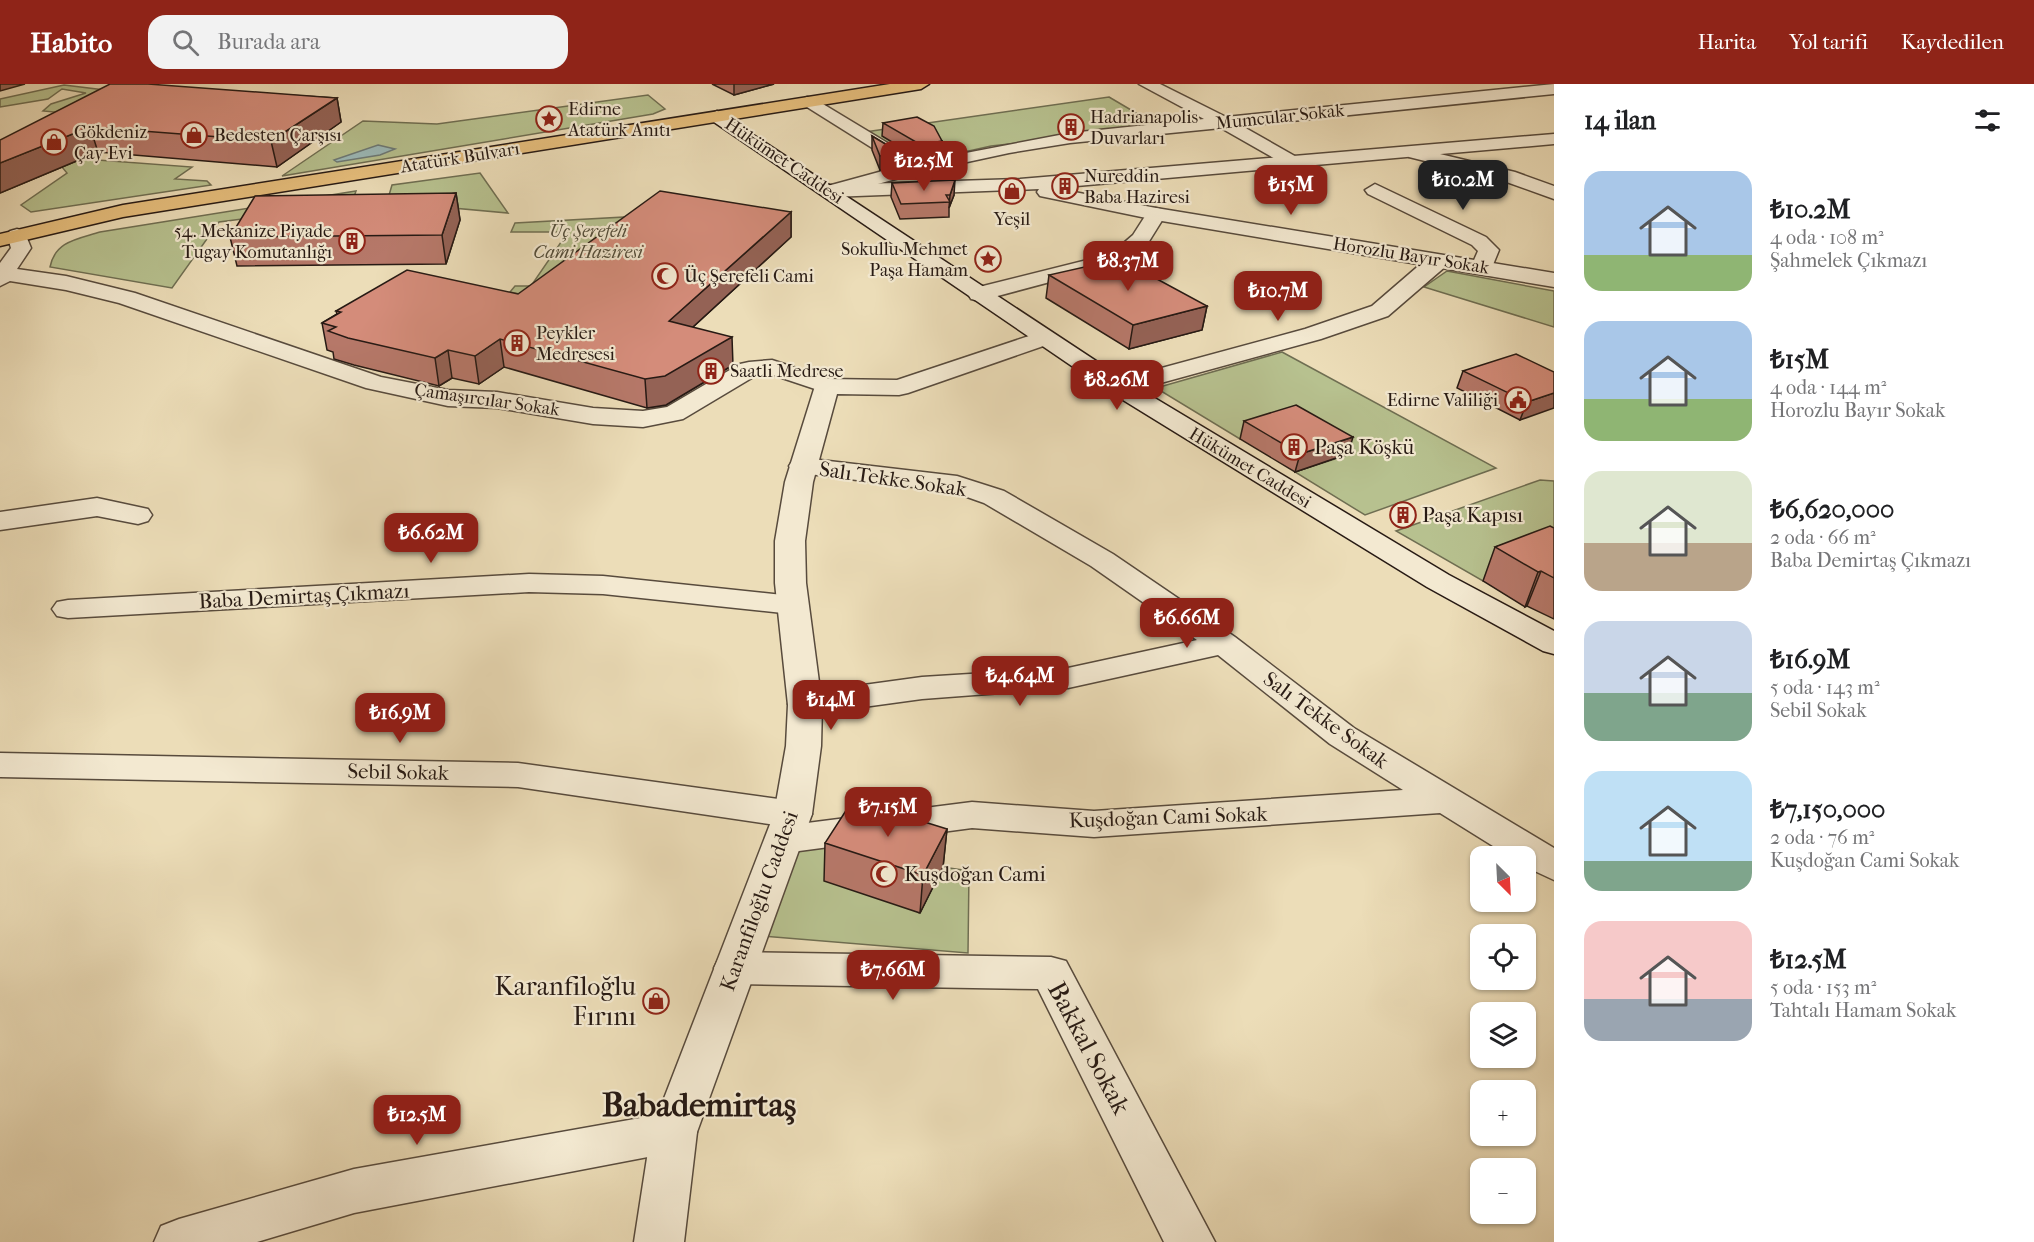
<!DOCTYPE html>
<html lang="tr">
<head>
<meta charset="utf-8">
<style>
  :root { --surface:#fff; --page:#f2f2f2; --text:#202124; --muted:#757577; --accent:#8f2418 }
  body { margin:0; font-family:"IM FELL French Canon",serif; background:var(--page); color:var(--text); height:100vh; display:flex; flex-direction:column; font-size:22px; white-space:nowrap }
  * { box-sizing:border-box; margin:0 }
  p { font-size:20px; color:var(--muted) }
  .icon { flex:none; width:33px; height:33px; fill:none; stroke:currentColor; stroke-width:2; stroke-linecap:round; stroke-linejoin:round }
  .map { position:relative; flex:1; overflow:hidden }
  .details { display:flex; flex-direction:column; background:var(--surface); width:480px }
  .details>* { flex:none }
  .needle { width:39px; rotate:156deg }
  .fabs { position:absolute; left:1470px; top:762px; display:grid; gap:12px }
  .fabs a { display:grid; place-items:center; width:66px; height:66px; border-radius:12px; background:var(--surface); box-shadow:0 2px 4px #0004; font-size:30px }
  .price { position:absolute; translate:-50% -51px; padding:0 14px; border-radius:12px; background:var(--accent); color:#fff; font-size:20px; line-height:39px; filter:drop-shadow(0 2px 3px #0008) }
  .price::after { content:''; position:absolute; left:50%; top:36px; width:18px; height:14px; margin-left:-9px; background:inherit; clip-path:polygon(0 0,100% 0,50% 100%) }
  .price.active { background:#222; color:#fff }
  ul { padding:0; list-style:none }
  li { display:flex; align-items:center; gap:18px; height:150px; padding:0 30px }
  li span { display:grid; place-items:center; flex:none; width:168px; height:120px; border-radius:18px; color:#555 }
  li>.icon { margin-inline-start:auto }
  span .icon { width:72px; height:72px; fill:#fffc; stroke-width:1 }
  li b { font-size:26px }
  h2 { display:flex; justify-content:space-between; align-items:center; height:72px; padding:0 30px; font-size:26px }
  header { display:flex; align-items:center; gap:36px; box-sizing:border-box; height:84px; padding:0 30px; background:var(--accent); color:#fff }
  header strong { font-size:28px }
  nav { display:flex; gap:33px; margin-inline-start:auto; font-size:21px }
  .search { width:420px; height:54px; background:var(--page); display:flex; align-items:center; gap:15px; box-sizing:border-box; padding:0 21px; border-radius:18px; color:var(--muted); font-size:22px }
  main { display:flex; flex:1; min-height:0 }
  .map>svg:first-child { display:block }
</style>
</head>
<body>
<header>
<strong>Habito</strong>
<div class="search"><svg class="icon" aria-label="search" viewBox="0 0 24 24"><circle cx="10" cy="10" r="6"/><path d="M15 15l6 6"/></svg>Burada ara</div>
<nav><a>Harita</a><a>Yol tarifi</a><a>Kaydedilen</a></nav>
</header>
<main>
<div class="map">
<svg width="1554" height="1158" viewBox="0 0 1554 1158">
  <rect width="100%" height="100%" fill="#ecddb8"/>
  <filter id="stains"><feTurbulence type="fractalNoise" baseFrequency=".00333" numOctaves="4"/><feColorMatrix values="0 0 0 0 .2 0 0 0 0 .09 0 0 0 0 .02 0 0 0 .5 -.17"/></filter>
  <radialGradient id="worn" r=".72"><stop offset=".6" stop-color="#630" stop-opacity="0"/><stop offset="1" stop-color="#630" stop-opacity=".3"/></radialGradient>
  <path fill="#b7c18f" stroke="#6f6e52" stroke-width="1.5" d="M64,1L113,7L65,29L43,27L51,20L86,9L62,5L48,15L0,23V15Z
    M648,11L665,25L653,30L282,92L363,37L437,40Z
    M1109,13L1160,43L991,62L915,79L865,48Z
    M44,72L192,83L175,95L207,97L211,101L31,128L21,121L67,89L62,83L38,73Z
    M480,89L508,129L387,118L392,101Z
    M356,107L351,121L219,138L172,204L50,183C55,157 78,155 100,148Z
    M662,131L548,216L510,208L515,202H531L568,148H511L515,139Z
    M1447,187L1554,207V243L1424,203Z
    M1282,268L1496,384L1365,431L1295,388L1347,371L1240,355L1156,304Z
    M1540,396L1554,397V485L1483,497L1396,447Z
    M851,753L919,829L943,783L969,787L968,869L762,852L789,761Z"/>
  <path fill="#9cbab9" stroke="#6d7a77" stroke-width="1.5" d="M378,61L395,65L380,71L337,78L334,76Z"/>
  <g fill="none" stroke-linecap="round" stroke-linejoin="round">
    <g stroke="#584b3d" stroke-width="3">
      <path id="minor" d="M1139,0H1160L1226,33L1554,0V10L1242,42L1300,75L1302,79L1300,83L1293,85L1221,44L1070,59L1009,69L921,88L831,113L821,107L824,103L901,82L799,18L807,13L813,14L919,78L1070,49L1204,35Z
        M1415,64L1515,88L1554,102V115L1501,96L1409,73L1406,69Z
        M1375,100L1486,153L1499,166L1490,188H1474L1471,183L1478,167L1472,161L1368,110L1365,106Z
        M1156,124L1163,126L1166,130L1148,159L1125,178L979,217L971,215L968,210L971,205L1111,170L1133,151L1149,126Z
        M17,145L24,147L31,164L17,185L66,192L135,209L381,293L448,306L497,308L593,324L643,327L667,323L740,280L749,278L772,276L836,297L839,302L836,307L827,309L770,290L755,292L683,335L643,343L593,340L497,324L448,322L366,304L119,219L66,206L10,197L0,202V179L11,164L7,151L10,147Z
        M1438,171L1446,172L1449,177L1446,182L1388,232L1321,255L1128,308L1119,310L1110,308L1107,303L1110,298L1305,245L1372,222L1430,172Z
        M803,374L957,392L1004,407L1113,470L1235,553L1354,644L1554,764V796L1526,783V772H1509L1440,729L1094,753L972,744L784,769L771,765L765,755L771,745L783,742L518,703L0,693V669L518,679L793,717L806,721L812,730L807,739L972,718L1094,727L1403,706L1330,660L1218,571L1068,604L922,615L805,631L793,628L788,620L793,612L805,609L922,593L1068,584L1197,556L1091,482L984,419L953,408L793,388L789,382L793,376Z
        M97,414L148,425L152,431L148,437L138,440L97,432L0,446V428Z
        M529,490L603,492L792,512L803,514L808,521L803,528L792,530L603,510L529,508L68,534L57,532L52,525L57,518L68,516Z
        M735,868L1051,873L1066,877L1215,1158H1164L1038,905L735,900L720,896L714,884L720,872Z
        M674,1028L691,1034L697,1048L691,1062L674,1068L354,1129L257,1158H154L161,1142L179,1135L354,1085Z"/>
    </g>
    <g stroke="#584b3d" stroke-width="3">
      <path id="tertiary" d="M1554,50V60L1054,104L1156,124L1554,189V203L1156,136L1040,112L1037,108L1039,105L831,113L821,107L831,101L1020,95Z
        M1044,247L1052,249L1056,254L1052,259L908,309L899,311L837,310L813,398L805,457L806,499L822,621L821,662L812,730L697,1048L684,1158H634L651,1048L774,730L786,662L788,621L775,499V457L785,398L815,302L818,297L827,295L897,296Z"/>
    </g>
    <g stroke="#271a14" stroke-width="3">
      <path id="secondary" d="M717,27L1128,298L1449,491L1554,547V570L1543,567L1427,503L1110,308L711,36L708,32Z"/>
    </g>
    <g stroke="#271a14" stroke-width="3">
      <path id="primary" d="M890,0H929L921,5L123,133L0,162V150L123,121Z"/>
    </g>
    <use href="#minor" fill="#f3e9d1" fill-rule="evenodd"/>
    <use href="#tertiary" fill="#f3e9d1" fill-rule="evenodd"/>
    <use href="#secondary" fill="#f3e9d1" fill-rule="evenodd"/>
    <use href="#primary" fill="#e6be7c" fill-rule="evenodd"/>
  </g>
  <path fill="#b67869" stroke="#271a14" stroke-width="1.5" d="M110,0L337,14L341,38L277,83L98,68L0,109Z
    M712,0H774L734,11Z
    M883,39L942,57L941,71L920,75L882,52Z
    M872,52L897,67L896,81L880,86L872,66Z
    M892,99L954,111L949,124V133L900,135L891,113Z
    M456,109L460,136L446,180L237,182L230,153Z
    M791,128V153L693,243L733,281L666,321L647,324L504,283L479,300L452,294L439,302L354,281L334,275L333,268L327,266L322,239L337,230L336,227L518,210Z
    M1049,191L1207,222L1202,246L1129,265L1046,214Z
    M1463,287L1554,288L1520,336L1457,304Z
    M1244,337L1348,370L1295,388L1240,355Z
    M1554,444V535L1527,522L1525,523L1483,497L1495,463Z
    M947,745L943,783L920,829L824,797L825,759Z"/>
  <path fill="#946255" stroke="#271a14" stroke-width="1.5" d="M0,0H25L0,7Z
    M734,0H774L734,11Z
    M337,14L341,38L277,83L271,57Z
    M90,43L98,68L0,109V79Z
    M942,57L941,71L920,75L921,61Z
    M897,67L896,81L880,86V72Z
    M955,96L954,111L949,124L950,111Z
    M456,109L460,136L446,180L442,151Z
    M791,128V153L670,264L669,237Z
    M1207,222L1202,246L1129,265L1133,241Z
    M732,253L733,281L666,321L647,324L645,295Z
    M500,255L504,283L479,300L475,272Z
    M448,266L452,294L439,302L435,274Z
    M1554,309V324L1520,336L1527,318Z
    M1353,353L1348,370L1295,388L1300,370Z
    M1541,487L1527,522L1525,523L1538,488Z
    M947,745L943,783L920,829L923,791Z"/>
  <path fill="#d48c7a" stroke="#271a14" stroke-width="1.5" d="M110,0H148L337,14L271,57L90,43L0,79V56Z
    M917,33L934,42L942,57L921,61L883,39Z
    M872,52L897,67L880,72Z
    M955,96L950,111H946L950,118L901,120L892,99Z
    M660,107L791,128L669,237L732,253L665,292L645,295L500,255L475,272L448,266L435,274L348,254L328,247L336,243L322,239L341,228L336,227L407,186L518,210Z
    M456,109L442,151L230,153L255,112Z
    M1120,175L1207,222L1133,241L1049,191Z
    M1516,270L1554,288V309L1527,318L1463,287Z
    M1296,321L1353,353L1300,370L1244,337Z
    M1550,442L1554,444V494L1541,487L1538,488L1495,463Z
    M873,722L947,745L923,791L825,759L847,725Z"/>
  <defs>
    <g id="sight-ring" transform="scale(1.35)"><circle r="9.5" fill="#f3e9d1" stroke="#8f2418" stroke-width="1.5"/><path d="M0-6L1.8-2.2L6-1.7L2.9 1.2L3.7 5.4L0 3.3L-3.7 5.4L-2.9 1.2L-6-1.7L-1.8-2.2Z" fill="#8f2418"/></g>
    <g id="building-ring" transform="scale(1.35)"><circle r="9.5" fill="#f3e9d1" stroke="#8f2418" stroke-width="1.5"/><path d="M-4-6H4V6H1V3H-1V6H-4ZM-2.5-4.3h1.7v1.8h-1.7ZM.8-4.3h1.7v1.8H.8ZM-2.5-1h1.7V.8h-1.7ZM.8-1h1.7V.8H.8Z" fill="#8f2418"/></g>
    <g id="shop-ring" transform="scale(1.35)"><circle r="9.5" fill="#f3e9d1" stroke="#8f2418" stroke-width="1.5"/><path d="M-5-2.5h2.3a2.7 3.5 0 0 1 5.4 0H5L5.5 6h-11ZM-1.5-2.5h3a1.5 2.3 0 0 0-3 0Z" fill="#8f2418"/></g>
    <g id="mosque-ring" transform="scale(1.35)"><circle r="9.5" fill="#f3e9d1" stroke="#8f2418" stroke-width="1.5"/><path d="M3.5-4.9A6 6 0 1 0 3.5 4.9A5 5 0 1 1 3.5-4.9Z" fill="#8f2418"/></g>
    <g id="civic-ring" transform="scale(1.35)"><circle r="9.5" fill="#f3e9d1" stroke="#8f2418" stroke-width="1.5"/><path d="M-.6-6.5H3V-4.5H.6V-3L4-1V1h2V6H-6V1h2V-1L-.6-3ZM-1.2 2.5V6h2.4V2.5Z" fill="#8f2418"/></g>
  </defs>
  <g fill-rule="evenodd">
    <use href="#sight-ring" x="549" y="35"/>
    <use href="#building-ring" x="1071" y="43"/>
    <use href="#shop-ring" x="194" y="51"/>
    <use href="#shop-ring" x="54" y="58"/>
    <use href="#building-ring" x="1065" y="102"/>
    <use href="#shop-ring" x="1012" y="107"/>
    <use href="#building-ring" x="352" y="157"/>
    <use href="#sight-ring" x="988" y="175"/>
    <use href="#mosque-ring" x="665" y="192"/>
    <use href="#building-ring" x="517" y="259"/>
    <use href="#building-ring" x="711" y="287"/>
    <use href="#civic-ring" x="1518" y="316"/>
    <use href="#building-ring" x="1294" y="363"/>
    <use href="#building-ring" x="1403" y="431"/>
    <use href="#mosque-ring" x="884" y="790"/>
    <use href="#shop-ring" x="656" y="917"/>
  </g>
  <g text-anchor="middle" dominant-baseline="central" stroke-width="4.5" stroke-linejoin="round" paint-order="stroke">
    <g font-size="18" fill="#271a14" stroke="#f3e9d1" text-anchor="start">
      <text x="568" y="25">Edirne<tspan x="568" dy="21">Atatürk Anıtı</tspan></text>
      <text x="1090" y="33">Hadrianapolis<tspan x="1090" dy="21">Duvarları</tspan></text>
      <text x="74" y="48">Gökdeniz<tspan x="74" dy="21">Çay Evi</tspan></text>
      <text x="214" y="51">Bedesten Çarşısı</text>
      <text x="1084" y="92">Nureddin<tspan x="1084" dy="21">Baba Haziresi</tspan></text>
      <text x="1012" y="135" text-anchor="middle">Yeşil</text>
      <text x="332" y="147" text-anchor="end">54. Mekanize Piyade<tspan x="332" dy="21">Tugay Komutanlığı</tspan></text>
      <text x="968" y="165" text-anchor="end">Sokullu Mehmet<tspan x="968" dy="21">Paşa Hamam</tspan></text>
      <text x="684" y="192">Üç Şerefeli Cami</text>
      <text x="536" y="249">Peykler<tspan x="536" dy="21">Medresesi</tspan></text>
      <text x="730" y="287">Saatli Medrese</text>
      <text x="1498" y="316" text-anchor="end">Edirne Valiliği</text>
    </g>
    <g font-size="18" fill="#271a14" stroke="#f3e9d1">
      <text transform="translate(1280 33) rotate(-6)">Mumcular Sokak</text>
      <text transform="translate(460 74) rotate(-9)">Atatürk Bulvarı</text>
      <text transform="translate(784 77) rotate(34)">Hükümet Caddesi</text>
      <text transform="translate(1411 172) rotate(9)">Horozlu Bayır Sokak</text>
      <text transform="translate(487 316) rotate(8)">Çamaşırcılar Sokak</text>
      <text transform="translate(1250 384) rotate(31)">Hükümet Caddesi</text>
    </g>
    <g font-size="18" font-style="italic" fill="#524c39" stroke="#f3e9d1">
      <text x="588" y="147">Üç Şerefeli<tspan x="588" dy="21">Cami Haziresi</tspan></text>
    </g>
    <g font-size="21" fill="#271a14" stroke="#f3e9d1" text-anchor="start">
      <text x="1314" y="363">Paşa Köşkü</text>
      <text x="1422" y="431">Paşa Kapısı</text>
      <text x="904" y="790">Kuşdoğan Cami</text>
    </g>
    <g font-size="21" fill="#271a14" stroke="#f3e9d1">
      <text transform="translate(893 395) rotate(8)">Salı Tekke Sokak</text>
      <text transform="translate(304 512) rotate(-3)">Baba Demirtaş Çıkmazı</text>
      <text transform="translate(1326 636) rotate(36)">Salı Tekke Sokak</text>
      <text transform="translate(398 688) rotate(1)">Sebil Sokak</text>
      <text transform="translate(1168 733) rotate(-2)">Kuşdoğan Cami Sokak</text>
      <text transform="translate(759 817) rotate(-70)">Karanfiloğlu Caddesi</text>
    </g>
    <g font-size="26" fill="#271a14" stroke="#f3e9d1" text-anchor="end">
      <text x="636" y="902">Karanfiloğlu<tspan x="636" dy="30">Fırını</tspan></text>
    </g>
    <g font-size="26" fill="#271a14" stroke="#f3e9d1">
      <text transform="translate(1089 964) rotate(62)">Bakkal Sokak</text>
    </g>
    <g font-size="33" font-weight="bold" fill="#271a14" stroke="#f3e9d1">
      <text x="699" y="1021">Babademirtaş</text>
    </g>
  </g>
  <rect width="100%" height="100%" filter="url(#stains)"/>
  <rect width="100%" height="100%" fill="url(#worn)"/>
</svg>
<div class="fabs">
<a><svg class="needle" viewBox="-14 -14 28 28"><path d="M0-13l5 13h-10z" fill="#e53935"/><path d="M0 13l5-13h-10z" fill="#757577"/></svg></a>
<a><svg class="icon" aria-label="locate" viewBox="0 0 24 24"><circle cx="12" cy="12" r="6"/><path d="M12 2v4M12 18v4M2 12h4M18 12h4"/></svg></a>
<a><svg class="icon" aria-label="layers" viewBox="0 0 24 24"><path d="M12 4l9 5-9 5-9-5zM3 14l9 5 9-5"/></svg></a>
<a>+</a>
<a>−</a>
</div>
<b class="price" style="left:924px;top:108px">₺12.5M</b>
<b class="price active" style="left:1463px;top:127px">₺10.2M</b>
<b class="price" style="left:1291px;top:132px">₺15M</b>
<b class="price" style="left:1128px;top:208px">₺8.37M</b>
<b class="price" style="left:1278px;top:238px">₺10.7M</b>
<b class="price" style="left:1117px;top:327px">₺8.26M</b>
<b class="price" style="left:431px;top:480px">₺6.62M</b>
<b class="price" style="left:1187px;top:565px">₺6.66M</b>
<b class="price" style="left:1020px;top:623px">₺4.64M</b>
<b class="price" style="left:831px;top:647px">₺14M</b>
<b class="price" style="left:400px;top:660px">₺16.9M</b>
<b class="price" style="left:888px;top:754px">₺7.15M</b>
<b class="price" style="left:893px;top:917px">₺7.66M</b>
<b class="price" style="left:417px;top:1062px">₺12.5M</b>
</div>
<section class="details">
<h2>14 ilan<svg class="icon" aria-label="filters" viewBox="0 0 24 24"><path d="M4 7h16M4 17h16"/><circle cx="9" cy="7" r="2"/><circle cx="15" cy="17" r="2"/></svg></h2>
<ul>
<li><span style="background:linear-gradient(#a9c7e8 70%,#8fb573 0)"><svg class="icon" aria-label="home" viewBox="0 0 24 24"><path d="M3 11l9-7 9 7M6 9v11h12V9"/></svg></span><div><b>₺10.2M</b><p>4 oda · 108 m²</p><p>Şahmelek Çıkmazı</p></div></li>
<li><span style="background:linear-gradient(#a9c7e8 65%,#8fb573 0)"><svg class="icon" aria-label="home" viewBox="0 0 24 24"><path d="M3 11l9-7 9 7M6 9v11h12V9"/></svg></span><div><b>₺15M</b><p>4 oda · 144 m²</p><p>Horozlu Bayır Sokak</p></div></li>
<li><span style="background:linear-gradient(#dfe7d0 60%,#b9a48a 0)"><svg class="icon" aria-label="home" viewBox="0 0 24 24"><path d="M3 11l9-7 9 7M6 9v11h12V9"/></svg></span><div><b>₺6,620,000</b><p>2 oda · 66 m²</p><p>Baba Demirtaş Çıkmazı</p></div></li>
<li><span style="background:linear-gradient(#c9d6e8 60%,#7fa58c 0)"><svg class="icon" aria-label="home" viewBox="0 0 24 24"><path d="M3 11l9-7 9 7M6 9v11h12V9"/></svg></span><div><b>₺16.9M</b><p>5 oda · 143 m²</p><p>Sebil Sokak</p></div></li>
<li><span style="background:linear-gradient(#bfe0f5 75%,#7fa58c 0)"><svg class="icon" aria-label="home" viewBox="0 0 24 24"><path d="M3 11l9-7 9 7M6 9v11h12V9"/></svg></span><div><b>₺7,150,000</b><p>2 oda · 76 m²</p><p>Kuşdoğan Cami Sokak</p></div></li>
<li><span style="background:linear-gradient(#f6c9c9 65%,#9aa5b1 0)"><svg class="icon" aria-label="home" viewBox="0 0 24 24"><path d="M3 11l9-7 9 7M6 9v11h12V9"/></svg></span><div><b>₺12.5M</b><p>5 oda · 153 m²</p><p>Tahtalı Hamam Sokak</p></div></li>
</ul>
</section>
</main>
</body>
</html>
